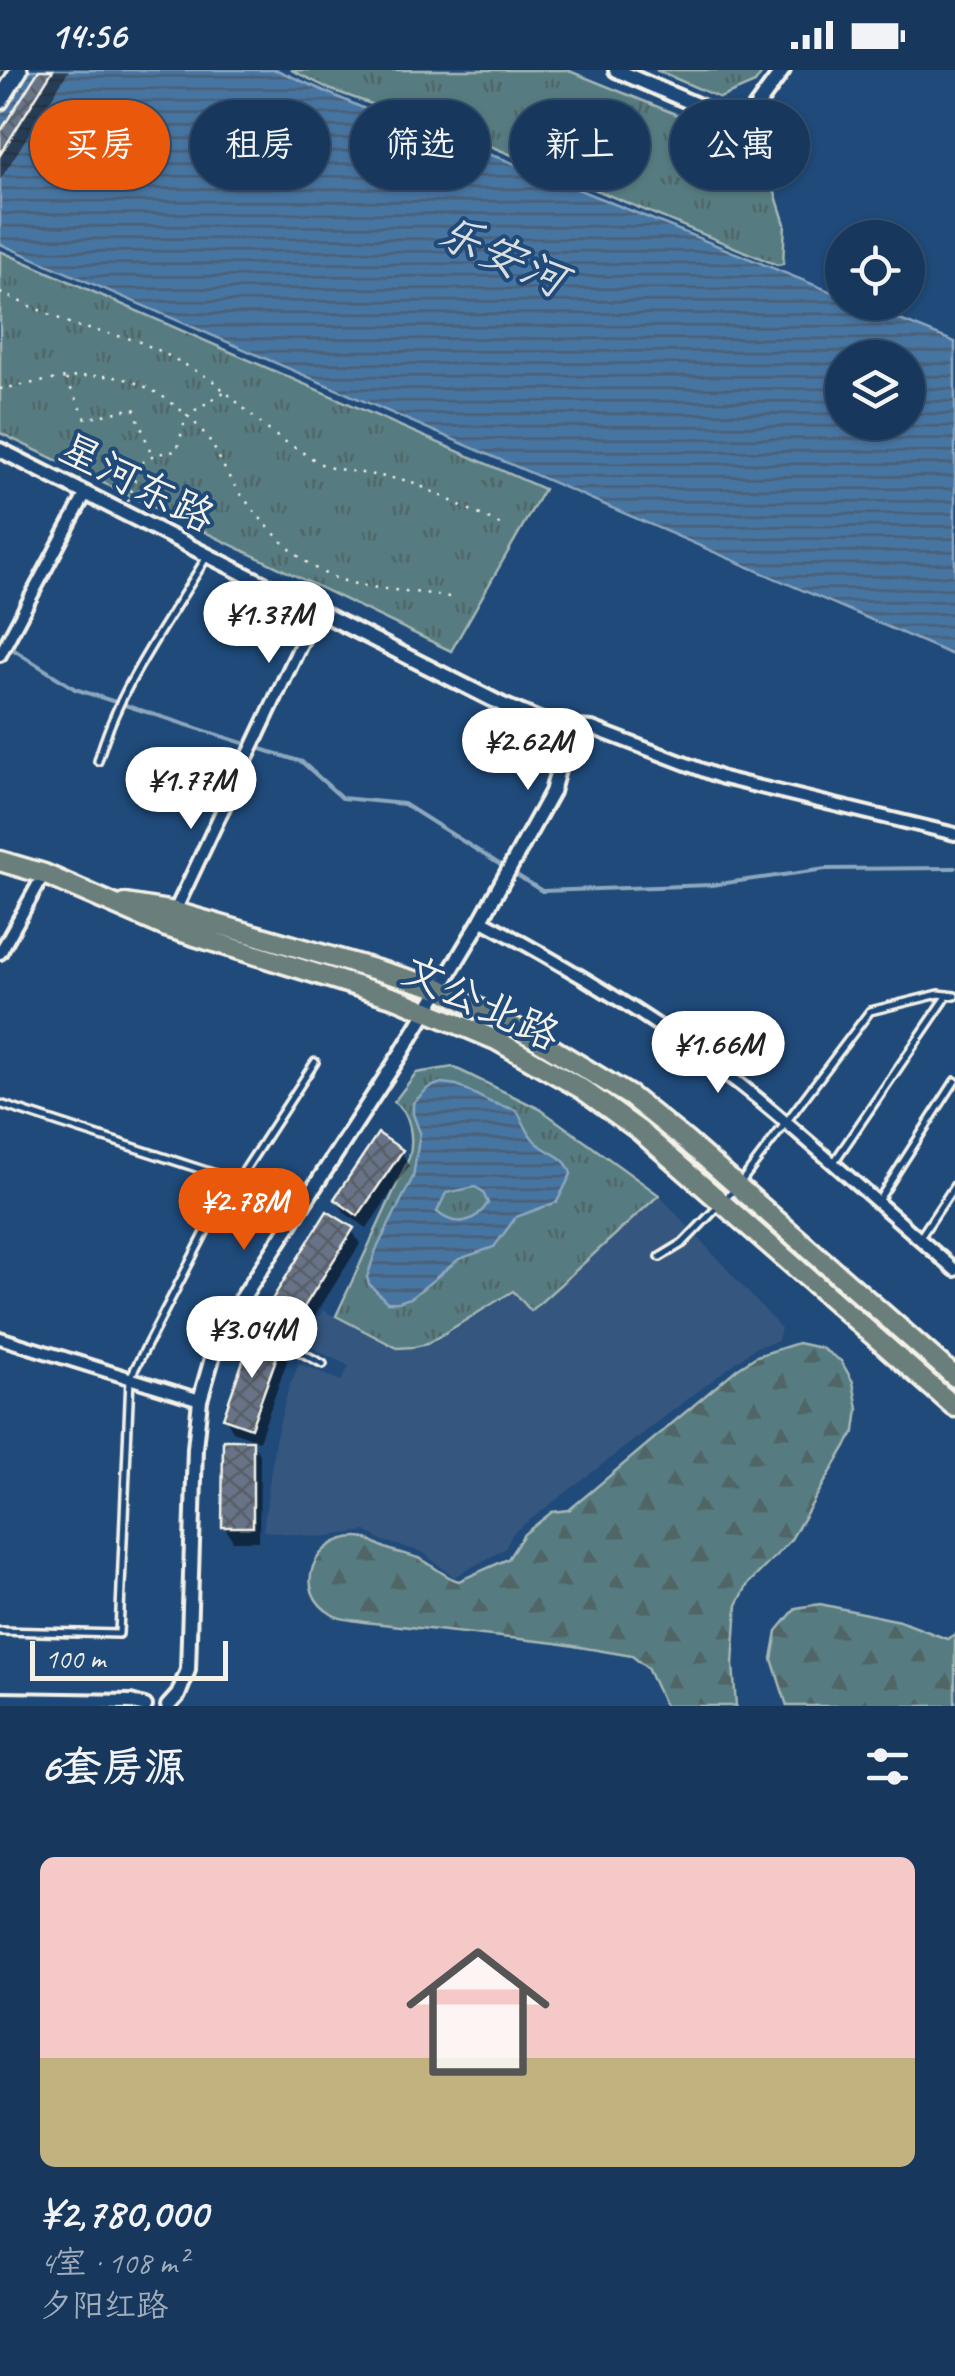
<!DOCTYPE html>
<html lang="zh">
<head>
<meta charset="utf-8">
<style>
  :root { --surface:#17385c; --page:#203f62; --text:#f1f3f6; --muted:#9eacbb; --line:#365272; --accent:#ea580c }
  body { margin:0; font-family:Caveat,"LXGW WenKai TC",sans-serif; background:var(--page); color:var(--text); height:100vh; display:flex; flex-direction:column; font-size:38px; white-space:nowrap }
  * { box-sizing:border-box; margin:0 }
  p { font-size:32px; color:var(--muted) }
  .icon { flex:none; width:55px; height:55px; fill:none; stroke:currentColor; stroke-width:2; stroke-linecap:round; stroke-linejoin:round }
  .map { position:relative; height:1636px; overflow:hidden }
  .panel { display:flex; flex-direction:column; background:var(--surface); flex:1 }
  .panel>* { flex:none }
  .hud { position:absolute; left:30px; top:30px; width:895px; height:90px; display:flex; gap:20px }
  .controls { position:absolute; left:825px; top:150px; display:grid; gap:20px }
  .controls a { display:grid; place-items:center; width:100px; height:100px; border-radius:50%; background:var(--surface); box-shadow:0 2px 8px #0004,0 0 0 2px var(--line); font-size:50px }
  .scale { position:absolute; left:30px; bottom:25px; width:198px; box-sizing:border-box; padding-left:10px; border:5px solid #f4f1e8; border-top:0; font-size:28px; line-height:35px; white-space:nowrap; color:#f4f1e8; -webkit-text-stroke:8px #1f4a7a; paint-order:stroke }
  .price { position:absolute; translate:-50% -85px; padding:0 22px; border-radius:35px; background:#fff; color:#222; font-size:32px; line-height:65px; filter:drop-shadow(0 2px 5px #0008) }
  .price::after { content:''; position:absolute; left:50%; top:60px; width:30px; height:22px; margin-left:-15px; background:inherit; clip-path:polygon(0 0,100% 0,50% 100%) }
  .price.active { background:var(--accent); color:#fff }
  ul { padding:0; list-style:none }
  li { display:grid; align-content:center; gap:20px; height:530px; padding:0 40px }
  li span { display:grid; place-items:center; height:310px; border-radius:15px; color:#555 }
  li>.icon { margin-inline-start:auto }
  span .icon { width:180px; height:180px; fill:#fffc; stroke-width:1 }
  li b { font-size:42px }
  h2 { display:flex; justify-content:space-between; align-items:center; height:120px; padding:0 40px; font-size:42px }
  .tag { padding:0 35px; border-radius:45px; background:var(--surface); box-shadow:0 2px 8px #0004,0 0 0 2px var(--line); font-size:35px; line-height:90px }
  .tag.active { background:var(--accent); color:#fff }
  .status { display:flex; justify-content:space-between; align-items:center; height:70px; padding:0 50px; background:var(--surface); direction:ltr }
  .status svg { height:28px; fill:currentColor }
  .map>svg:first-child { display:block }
</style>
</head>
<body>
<div class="status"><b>14:56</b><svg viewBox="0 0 49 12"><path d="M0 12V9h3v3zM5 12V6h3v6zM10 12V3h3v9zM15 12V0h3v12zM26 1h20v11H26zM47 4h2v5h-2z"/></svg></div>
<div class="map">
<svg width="955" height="1636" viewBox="0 0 955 1636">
  <defs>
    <pattern id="grass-tufts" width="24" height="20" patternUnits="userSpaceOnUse" patternTransform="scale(2.5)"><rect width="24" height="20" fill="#567c81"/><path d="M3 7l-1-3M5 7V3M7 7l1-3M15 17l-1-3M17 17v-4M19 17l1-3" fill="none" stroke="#506566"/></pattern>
    <pattern id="forest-firs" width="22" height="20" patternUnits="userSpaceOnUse" patternTransform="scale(2.5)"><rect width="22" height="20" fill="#567c81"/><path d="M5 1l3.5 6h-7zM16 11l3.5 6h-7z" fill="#506566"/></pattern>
    <pattern id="water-rules" width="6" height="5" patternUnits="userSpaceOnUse" patternTransform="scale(2.5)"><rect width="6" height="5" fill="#4775a2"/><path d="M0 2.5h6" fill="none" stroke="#485e74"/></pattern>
    <pattern id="building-cross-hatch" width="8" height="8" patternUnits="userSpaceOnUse" patternTransform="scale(2.5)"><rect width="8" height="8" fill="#677387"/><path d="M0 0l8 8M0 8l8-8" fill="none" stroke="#585e66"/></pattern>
  </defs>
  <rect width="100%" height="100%" fill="#1f4a7a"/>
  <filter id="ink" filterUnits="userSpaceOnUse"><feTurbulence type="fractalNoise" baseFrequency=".01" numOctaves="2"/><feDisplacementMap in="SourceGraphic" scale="20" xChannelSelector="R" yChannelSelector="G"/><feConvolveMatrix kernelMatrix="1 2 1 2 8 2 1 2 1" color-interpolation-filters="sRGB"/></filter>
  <g filter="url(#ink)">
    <path fill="#35567e" d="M660,1126L781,1258L778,1271L756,1277L513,1463L505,1479L454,1507L422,1482L383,1471L366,1461L321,1467L263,1461L275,1370L288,1320L299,1293L341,1311L349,1296L302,1273L323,1240L395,1279L428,1276L513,1223L531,1242Z"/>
    <path fill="url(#grass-tufts)" stroke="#a5b6b4" stroke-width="2.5" d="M291,0H567L730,66L742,86L770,107L785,154L783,194L777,195L490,76L332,20Z
      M656,0H764L755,13L720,28Z
      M0,181L544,419L451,581L0,363Z
      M453,997L540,1039L659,1125L531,1241L513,1221L427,1274L414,1277L397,1278L336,1246L409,1088C414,1069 411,1043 394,1032L416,1003Z"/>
    <path fill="url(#forest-firs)" stroke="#a5b6b4" stroke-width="2.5" d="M798,1273L821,1278L841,1291L853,1312L858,1339L855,1361L790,1471L748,1514L737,1535L733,1594L736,1636H665L647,1598L632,1586L556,1573L364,1552C354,1550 341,1550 333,1545C290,1521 314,1466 359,1467C369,1467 378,1476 388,1479C397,1483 408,1484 418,1488C433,1494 443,1507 459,1511L508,1489L524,1464L552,1442L569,1440L738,1298L757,1286Z
      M820,1534L900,1551L947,1569L955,1564V1636H787L772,1589L777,1561L796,1538Z"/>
    <path fill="url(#water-rules)" stroke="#8ca7be" stroke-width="2.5" fill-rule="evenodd" d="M0,0H277L408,58L503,89L842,226V232L858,233L955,272V586L0,174ZM842,288H908V352H842Z
      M441,1013L457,1015L490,1032L516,1040C523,1049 526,1061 534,1070C546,1084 566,1084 571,1104L557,1132L516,1147L494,1177L459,1189L411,1228L398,1232H387L369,1214L367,1207L376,1180L413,1107L420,1063L413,1044V1033L428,1018ZM475,1117L482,1121L488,1133C475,1153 456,1158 437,1142L446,1123Z"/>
    <path fill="#0007" d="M0,0H22L0,36Z
      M42,0H69L0,110V67Z
      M401,1082L409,1096L367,1158L345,1143L336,1129Z
      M352,1160L360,1174L298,1273L274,1258L265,1244Z
      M279,1277L287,1291L259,1371L233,1361L225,1347Z
      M252,1372L260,1386L259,1471H233L225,1457Z"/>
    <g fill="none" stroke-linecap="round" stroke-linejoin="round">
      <path stroke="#8ca7be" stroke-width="4" d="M0,571L75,619L302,692L342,728L404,734L542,821L711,815L826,799L955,798"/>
    </g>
    <path fill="url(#building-cross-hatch)" stroke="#f4f1e8" stroke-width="2.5" d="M39,0H53L0,85V62Z
      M378,1063L403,1080L358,1146L334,1129Z
      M327,1141L354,1158L289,1261L263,1244Z
      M252,1265L281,1275L251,1358L223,1348Z
      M223,1370H253V1457H222Z"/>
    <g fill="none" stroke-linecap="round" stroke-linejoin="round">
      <g stroke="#f4f1e8" stroke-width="12">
        <path id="service" d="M98,691C118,618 168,552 206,488
          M0,1034L237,1111
          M834,1092L948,925
          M741,1112L870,941L939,924L955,926
          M878,1131L955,1011
          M921,1166L955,1115
          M660,1187L683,1173L734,1120
          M232,1246L323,1294
          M0,1561L119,1564L130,1308L209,1155L315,992"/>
      </g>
      <g stroke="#f4f1e8" stroke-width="18">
        <path id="minor" d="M0,585L86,423
          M568,662L577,657L592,658L723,708L955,764
          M174,843L317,540
          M481,850C584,905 687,968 776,1044C836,1095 895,1148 955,1200
          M0,883L44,804
          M0,1268L200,1330"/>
      </g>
      <g stroke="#f4f1e8" stroke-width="20">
        <path id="tertiary" d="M616,0L743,55L783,0
          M0,380L503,635L568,662L552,722L481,850L402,982L219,1264L200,1330L195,1378L188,1600L178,1625L168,1636
          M0,1630L131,1632L145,1636"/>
      </g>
      <g stroke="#f4f1e8" stroke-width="22">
        <path id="secondary" d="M0,31L19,0"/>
      </g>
      <g stroke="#f4f1e8" stroke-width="25">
        <path id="primary" d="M0,791L44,804L166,857L398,929L496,970L582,1019L640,1061L955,1337
          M125,834L175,842L439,918L533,967L630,1026L685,1070L955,1307"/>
      </g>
      <path stroke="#f4f1e8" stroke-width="2.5" stroke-dasharray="2.5 8" stroke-linecap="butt" d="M0,223L76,256L135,270L158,280L211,309L273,364L326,397L410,411L505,457
        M66,309L86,349L134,338L151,383
        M0,319C35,313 70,305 106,306C144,308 186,339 208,368C218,383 224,400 234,415C255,444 288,483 320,501C361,523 409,518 454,528
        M128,432C141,394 134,386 177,381L186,346L224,322"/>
      <use href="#service" stroke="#1f4a7a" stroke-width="5"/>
      <use href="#minor" stroke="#1f4a7a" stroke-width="10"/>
      <use href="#tertiary" stroke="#1f4a7a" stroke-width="12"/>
      <use href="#secondary" stroke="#1f4a7a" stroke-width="15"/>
      <use href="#primary" stroke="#6b7f7c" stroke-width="18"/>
    </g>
  </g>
  <g text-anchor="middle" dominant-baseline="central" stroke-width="8" stroke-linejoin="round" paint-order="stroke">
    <g font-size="42" fill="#f4f1e8" stroke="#1f4a7a">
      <text transform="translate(137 413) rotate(27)">星河东路</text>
      <text transform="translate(481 933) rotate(25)">文公北路</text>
    </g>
    <g font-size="45" font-style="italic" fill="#dadede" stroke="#1f4a7a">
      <text transform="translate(502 186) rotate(24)">乐安河</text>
    </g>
  </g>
</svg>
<div class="controls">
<a><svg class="icon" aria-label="locate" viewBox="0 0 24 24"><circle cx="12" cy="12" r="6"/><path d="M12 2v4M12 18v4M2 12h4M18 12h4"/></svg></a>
<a><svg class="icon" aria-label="layers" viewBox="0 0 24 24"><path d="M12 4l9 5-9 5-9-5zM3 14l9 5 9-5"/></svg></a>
</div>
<div class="scale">100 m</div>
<b class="price" style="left:269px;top:596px">¥1.37M</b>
<b class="price" style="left:528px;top:723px">¥2.62M</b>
<b class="price" style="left:191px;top:762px">¥1.77M</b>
<b class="price" style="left:718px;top:1026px">¥1.66M</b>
<b class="price active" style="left:244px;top:1183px">¥2.78M</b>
<b class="price" style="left:252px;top:1311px">¥3.04M</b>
<div class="hud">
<a class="tag active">买房</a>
<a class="tag">租房</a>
<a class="tag">筛选</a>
<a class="tag">新上</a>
<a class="tag">公寓</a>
</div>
</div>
<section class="panel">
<h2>6套房源<svg class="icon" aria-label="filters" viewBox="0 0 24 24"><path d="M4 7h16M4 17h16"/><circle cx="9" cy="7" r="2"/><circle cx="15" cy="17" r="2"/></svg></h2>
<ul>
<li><span style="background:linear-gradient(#f6c9c9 65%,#c2b280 0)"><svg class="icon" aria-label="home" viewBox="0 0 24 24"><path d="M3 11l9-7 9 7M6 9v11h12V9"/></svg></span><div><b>¥2,780,000</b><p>4室 · 108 m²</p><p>夕阳红路</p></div></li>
</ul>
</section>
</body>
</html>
